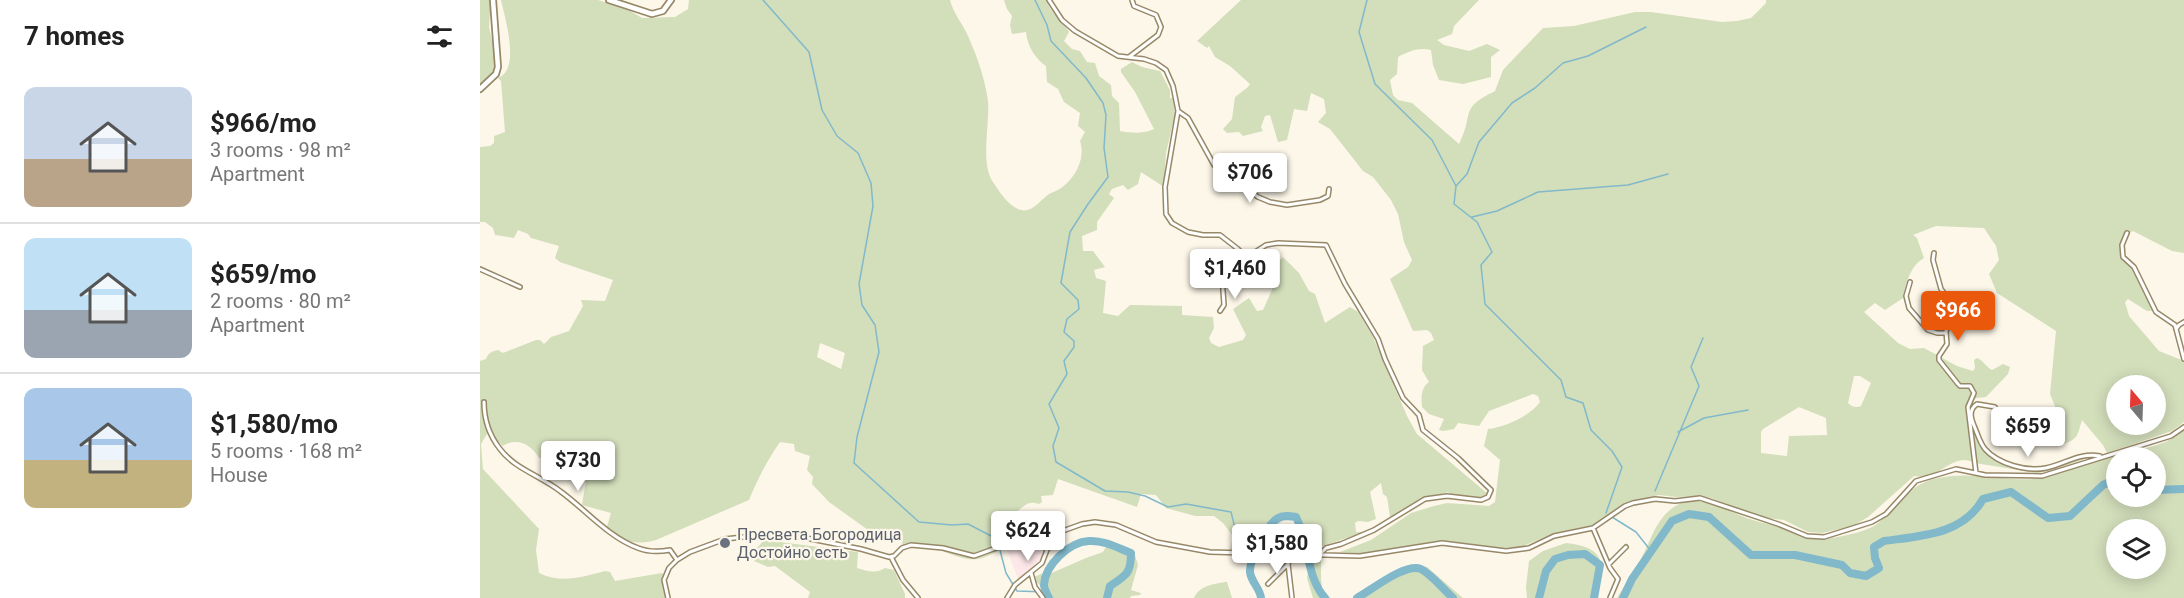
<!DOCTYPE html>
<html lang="en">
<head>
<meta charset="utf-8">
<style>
  :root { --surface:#fff; --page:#f6f6f6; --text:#222; --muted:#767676; --line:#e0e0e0; --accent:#ea580c }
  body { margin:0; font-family:Roboto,sans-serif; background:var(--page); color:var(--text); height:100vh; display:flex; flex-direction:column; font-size:22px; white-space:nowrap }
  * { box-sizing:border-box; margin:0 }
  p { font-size:20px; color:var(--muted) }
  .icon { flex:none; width:33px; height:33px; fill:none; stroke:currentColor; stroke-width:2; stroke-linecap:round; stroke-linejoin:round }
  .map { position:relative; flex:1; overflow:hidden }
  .details { display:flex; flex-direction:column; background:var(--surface); width:480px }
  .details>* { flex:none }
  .needle { width:39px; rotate:341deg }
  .fabs { position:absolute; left:1626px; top:375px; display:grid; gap:12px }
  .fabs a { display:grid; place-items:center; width:60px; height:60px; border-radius:50%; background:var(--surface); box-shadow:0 3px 15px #0003; font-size:30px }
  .price { position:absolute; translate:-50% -51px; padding:0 14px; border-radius:6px; background:#fff; color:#222; font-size:20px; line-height:39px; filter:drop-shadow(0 2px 3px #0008) }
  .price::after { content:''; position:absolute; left:50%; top:36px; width:18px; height:14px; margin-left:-9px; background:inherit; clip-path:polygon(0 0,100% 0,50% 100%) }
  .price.on { background:var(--accent); color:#fff }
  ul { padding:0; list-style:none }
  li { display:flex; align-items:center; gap:18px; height:150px; padding:0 24px }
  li+li { border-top:2px solid var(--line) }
  li span { display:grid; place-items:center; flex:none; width:168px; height:120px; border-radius:12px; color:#555 }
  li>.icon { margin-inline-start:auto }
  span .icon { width:72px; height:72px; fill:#fffc; stroke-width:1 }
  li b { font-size:26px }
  h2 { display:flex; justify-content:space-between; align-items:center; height:72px; padding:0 24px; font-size:26px }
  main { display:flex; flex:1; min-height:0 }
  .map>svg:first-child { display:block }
</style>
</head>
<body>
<main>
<section class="details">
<h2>7 homes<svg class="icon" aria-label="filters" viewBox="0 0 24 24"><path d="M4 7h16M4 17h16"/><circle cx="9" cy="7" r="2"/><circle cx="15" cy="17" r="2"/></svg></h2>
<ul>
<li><span style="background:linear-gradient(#c9d6e8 60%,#b9a48a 0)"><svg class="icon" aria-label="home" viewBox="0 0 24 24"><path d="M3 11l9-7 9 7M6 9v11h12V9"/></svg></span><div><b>$966/mo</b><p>3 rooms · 98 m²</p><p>Apartment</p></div></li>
<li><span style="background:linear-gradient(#bfe0f5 60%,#9aa5b1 0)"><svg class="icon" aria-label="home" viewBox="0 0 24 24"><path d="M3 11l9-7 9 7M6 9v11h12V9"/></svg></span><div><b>$659/mo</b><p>2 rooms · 80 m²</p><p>Apartment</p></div></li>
<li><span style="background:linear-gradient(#a9c7e8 60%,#c2b280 0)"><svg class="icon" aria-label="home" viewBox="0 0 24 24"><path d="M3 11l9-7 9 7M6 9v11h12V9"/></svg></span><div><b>$1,580/mo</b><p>5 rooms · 168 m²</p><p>House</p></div></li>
</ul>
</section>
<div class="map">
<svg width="1704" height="598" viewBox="0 0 1704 598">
  <rect width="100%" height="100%" fill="#fdf7e9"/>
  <path fill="#fde7e9" d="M538,546H559L562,557L539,581L527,550Z"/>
  <path fill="#d3debb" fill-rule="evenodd" d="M0,0H11L9,27L17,63L16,69L0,85Z
    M21,0H118L147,9L162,18L195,17L208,9L209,0H470C473,13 483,24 488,36C497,56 505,79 508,101C510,124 500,164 513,182C519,191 527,204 538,209C551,215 559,201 569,194C572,192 577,191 581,188C595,179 606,158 600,141L605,132L598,126L600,113L584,102L578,89L567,82L566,66C555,59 547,45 546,32L532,34L530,25L532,16L527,9L524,0H566C571,14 582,20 589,32L584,41L592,49L600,51L607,62L615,63L619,76L631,85L632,96L639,103L640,131C651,133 664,134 674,129L655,92L641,72V69L652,62L662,67L680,71L690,90V98H693L695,114L686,153L684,187L661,172L658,184L648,190L643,185L632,189L629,194L634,198L617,222V230L602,236L603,251H613L625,267L614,270L616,278L626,281L623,313L638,316L650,305L702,306V315L733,317L734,328L729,338L731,343L739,347L763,340L766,335L753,309L769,298L777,311L783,310L799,274L795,265L803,257L819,273L829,291L835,294L845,323L870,307L878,312L893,337L927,416L937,434L1008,494L1006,501L978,499L968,492C945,499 926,504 908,520L910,517L907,497L903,494L901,483L890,492L896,519L888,522L878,521L875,523L876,532H885L839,547L841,552H834L819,518L813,516C797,520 787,537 780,552L750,550L753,536L743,523L734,516H715L686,508L676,495L661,494L657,507L578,479L573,495L561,496L562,502L559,504C547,500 544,507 535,513C531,516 525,518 520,520L517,528H511V534L516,541L524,540L525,548C517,551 506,558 498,559C473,562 451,538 422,547L423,536L420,532L395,535L349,502L332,484L333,477L327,470L330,456L315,451L314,444L300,442C288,459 277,480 269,500L176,540C154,546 145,541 126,530L131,513L102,505L106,480L92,477C93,460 72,457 59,458C51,444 37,437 23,446L9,433L7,434L1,444L3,469L59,529L56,550L59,573C82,584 102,577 125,571L130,572L135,581L182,573L184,576V586L189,598H0V361L6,359C8,353 12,351 18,350L23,353L56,340H60L64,344L71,337L89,331L103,306L101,300L125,301L133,280L80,262L75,258L79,246L51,238L48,234L38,230L34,238L15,235L13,228L5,222H0V147L10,146L14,143V136L25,132L21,81L18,78C41,70 25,18 21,0ZM340,343L365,353L361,369L337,357Z
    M761,0H999L974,26L972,34L957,40L964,45L989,51L1007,44L1020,50L1011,57V77L983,84L959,80L953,65L951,50C938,47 930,51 918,57L917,74L910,80L913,95L918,100L932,103L979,144C995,113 978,109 1015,91L1023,70L1063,28L1094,26L1155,12H1171L1242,22L1257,21L1271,18L1286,3V0H1704V253L1692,251L1653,231C1642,237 1642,247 1643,258L1653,266L1674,311H1667L1648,299L1645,302L1649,316L1679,351L1704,361V422L1692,431L1627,453L1623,445L1602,420C1597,436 1599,440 1579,445L1574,443L1573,429L1577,411L1570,394L1576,331L1517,293L1509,274L1519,260L1516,246L1504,228L1456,226L1433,235L1437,238L1444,258C1431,265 1425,284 1423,298L1405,310L1395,303L1384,312L1418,343L1430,349L1444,348L1477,366L1493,371L1495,368L1494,360L1497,358C1504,361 1506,367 1512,370L1523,364L1530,367L1528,374L1506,397L1496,398C1486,410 1487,418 1494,431C1496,437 1498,443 1502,448C1515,463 1543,471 1562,469C1579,467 1594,457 1611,457L1569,471L1557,473L1495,463C1475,452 1461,476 1443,477C1440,477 1437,476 1434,476L1388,517L1373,526L1342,533L1328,532L1304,520L1277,517L1231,498L1218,496L1196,497L1179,495L1150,502L1113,525L1072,534L1041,547L1002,549L963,542L888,554L860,552L891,540L931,513L954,506L967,503L1009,506L1015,502L1020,460L1004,446L1008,429C1025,427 1050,416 1060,402L1058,396L1053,394L1009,411L999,426L978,423L974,429L963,431L959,430L964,419L949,414L942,407C941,397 941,388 949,382L942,370L943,346L954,340L951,333L947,330L933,331L910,279L928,267L932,260L924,242L918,214L911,200L893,177L883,171L850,129L838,122L846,113L844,99L831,93L827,111L814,109L807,140L798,142L790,115L785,116L781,127L783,131L763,136L759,132L747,133L743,129L752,119L755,97L768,87L770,84L750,66L735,57L729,46L727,48L717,41ZM1374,376H1380L1391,383L1381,406C1376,408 1372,407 1368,403ZM1636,386H1676V424H1636ZM1319,407L1346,418L1347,435L1309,436L1307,456L1281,453V432L1283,429Z
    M1704,430V598H1137C1145,585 1154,572 1161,559C1171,540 1177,515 1199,504C1221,493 1252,514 1273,520C1284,524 1297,525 1308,529C1317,532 1324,538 1333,539C1348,540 1387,533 1398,523C1418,507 1427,486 1454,479C1487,470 1521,481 1554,479C1576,478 1598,465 1619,459C1644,451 1685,449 1704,430ZM1636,458H1676V496H1636ZM1636,530H1676V568H1636Z
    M284,540L378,552L377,568C387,571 396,574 405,568L414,570L425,594V598H328L330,592L295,566L288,567L274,561L276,549Z
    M1086,543C1105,545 1124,550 1122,574C1121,582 1117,589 1118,598H1047L1046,587L1049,561L1063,551Z
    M633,544L654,552L658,565L651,590L661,593L660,595L651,596L650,598H652H567L564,589L552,578L563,573L567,575L606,558L623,552L627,545Z
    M831,558L841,559V579L843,594L851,598H833L827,578Z
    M930,565L947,567L983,598H875L893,590Z
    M745,582H747L752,598H714C719,586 733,584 745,582Z"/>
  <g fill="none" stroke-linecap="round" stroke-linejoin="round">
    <path stroke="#81b9cb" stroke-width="1.5" d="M283,0L329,52L342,110L357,136L378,153L391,183L393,206L379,284L382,305L395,325L399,352L377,437L374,463L439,522L472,525L488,524L517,539L526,573L537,591L566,592
      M555,0L567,25L571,41L606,78L623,103L626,115L624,148L628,177L608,204L590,232L581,283L598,300L599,309L587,319L584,332L594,341V347L584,361L587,374L569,404L579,428L573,446L576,462L625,491L648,492L665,496L688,507L706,504L751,512L758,540L766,542L780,535H784
      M887,0L879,32L895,84L952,140L976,186L974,204L997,222L1012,252L1001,265L1005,304L1081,380L1086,397L1103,403L1111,430L1132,451L1142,467L1126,513
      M976,186L987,174L999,142L1032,103L1055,88L1083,63L1108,56L1166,27
      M992,217L1017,211L1058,192L1148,185L1188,174
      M1198,432L1224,418L1268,410
      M1175,491L1219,386L1211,367L1223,338
      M1132,517L1156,532L1171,551"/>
    <path stroke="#81b9cb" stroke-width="8" d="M1676,490L1704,489
      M569,598C567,594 564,589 564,585C565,565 589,542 609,541C624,540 638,548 651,553C651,573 647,575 630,586L627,598
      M781,598C780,588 771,582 770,572C769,561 787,524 798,518C804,515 810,516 816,517C829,542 826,577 845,598
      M877,598C890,591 926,562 941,569C952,575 963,589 973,598
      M1059,598L1066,571L1075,559L1088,555L1105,554L1120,565L1114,598
      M1143,598L1152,579L1192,521L1209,514L1229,517L1271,555H1315L1362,565L1370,573L1386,576L1399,568L1395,558L1394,547L1404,541C1440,536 1483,535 1503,499L1531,492L1568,518L1590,516L1623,485L1636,479"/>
    <g stroke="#978868" stroke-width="6">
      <path id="street" d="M569,0L582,20L595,31L638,56L664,59L676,63L686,70L693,86L698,111L685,187L686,214L692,223L708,232L723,235H740L758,249L767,259
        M649,57L678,35L681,27L676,15L654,6L652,0
        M698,111L708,118L734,165L778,197L790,202L807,205L840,200L848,196L849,189
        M1647,233L1642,245L1643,257L1654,267L1676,312L1695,325L1704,359
        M1454,253L1453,260L1461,289L1475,307L1474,316L1466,331L1467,344L1459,356V360L1478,384L1480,386H1490L1494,393L1488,407L1496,473
        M0,269L40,287
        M1430,282L1426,296L1429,308L1448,330L1457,333H1466
        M740,311L744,305L742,276L761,266L772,254L786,245L798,243L846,245L865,284L898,339L905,359L923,398L939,415L943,430L978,458L1011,490L1008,497L1001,500L967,496L945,499L894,530L861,544L846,548L840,554
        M1696,329L1699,325L1704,322
        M4,402C4,420 9,435 20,449C35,469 61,476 80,491C105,509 128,537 158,548C168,552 179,552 190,550L197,560
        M1515,407L1497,404C1488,410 1491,419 1495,428C1498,435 1500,443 1505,449C1518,464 1547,472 1566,468C1585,464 1600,452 1620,456
        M1113,528L1130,568L1138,579L1130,598
        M563,538L567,550
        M411,557L423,580L438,598
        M1129,564L1146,547
        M551,573L555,587L563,598
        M788,584L808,564
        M188,598L184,580L189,568L197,560L210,552L245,539L263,537H321L381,549L409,557L414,556L422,548L431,545L463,548L494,556L530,543L563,538L602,524L615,522L636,525L676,542L730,552L880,556L962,543L1026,551L1049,548L1074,536L1113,528L1145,506L1153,503L1175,499L1195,501L1220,498L1298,524L1327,536L1344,537L1392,522L1406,514L1436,481L1476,469L1505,475L1562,476L1691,436L1704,427
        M527,598L535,585L562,563L567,550L579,533
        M812,598L808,564L813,554"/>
    </g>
    <g stroke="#978868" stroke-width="8">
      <path id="secondary" d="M129,0L172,14L183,11L191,0
        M0,89L16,74L18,67L13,0"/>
    </g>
    <use href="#street" stroke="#fff" stroke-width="3"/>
    <use href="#secondary" stroke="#fff" stroke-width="4.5"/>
  </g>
  <circle fill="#6b7280" stroke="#fdf7e9" stroke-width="2" cx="245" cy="543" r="6"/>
  <g text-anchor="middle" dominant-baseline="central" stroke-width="4.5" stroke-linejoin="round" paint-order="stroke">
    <g font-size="16" fill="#5b616d" stroke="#fdf7e9" text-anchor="start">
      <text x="257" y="534">Пресвета Богородица<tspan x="257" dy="18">Достойно есть</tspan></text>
    </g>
  </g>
</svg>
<div class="fabs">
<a><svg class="needle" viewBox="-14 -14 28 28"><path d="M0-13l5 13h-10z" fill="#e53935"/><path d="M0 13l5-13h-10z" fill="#767676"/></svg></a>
<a><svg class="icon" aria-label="locate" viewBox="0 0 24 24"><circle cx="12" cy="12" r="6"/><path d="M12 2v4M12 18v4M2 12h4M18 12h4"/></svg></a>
<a><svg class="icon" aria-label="layers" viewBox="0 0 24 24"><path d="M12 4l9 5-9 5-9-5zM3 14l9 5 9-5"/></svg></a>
</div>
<b class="price" style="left:770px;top:204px">$706</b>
<b class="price" style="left:755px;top:300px">$1,460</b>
<b class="price on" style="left:1478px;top:342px">$966</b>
<b class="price" style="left:1548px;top:458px">$659</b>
<b class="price" style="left:98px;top:492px">$730</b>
<b class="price" style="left:548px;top:562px">$624</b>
<b class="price" style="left:797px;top:575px">$1,580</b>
</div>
</main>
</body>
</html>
